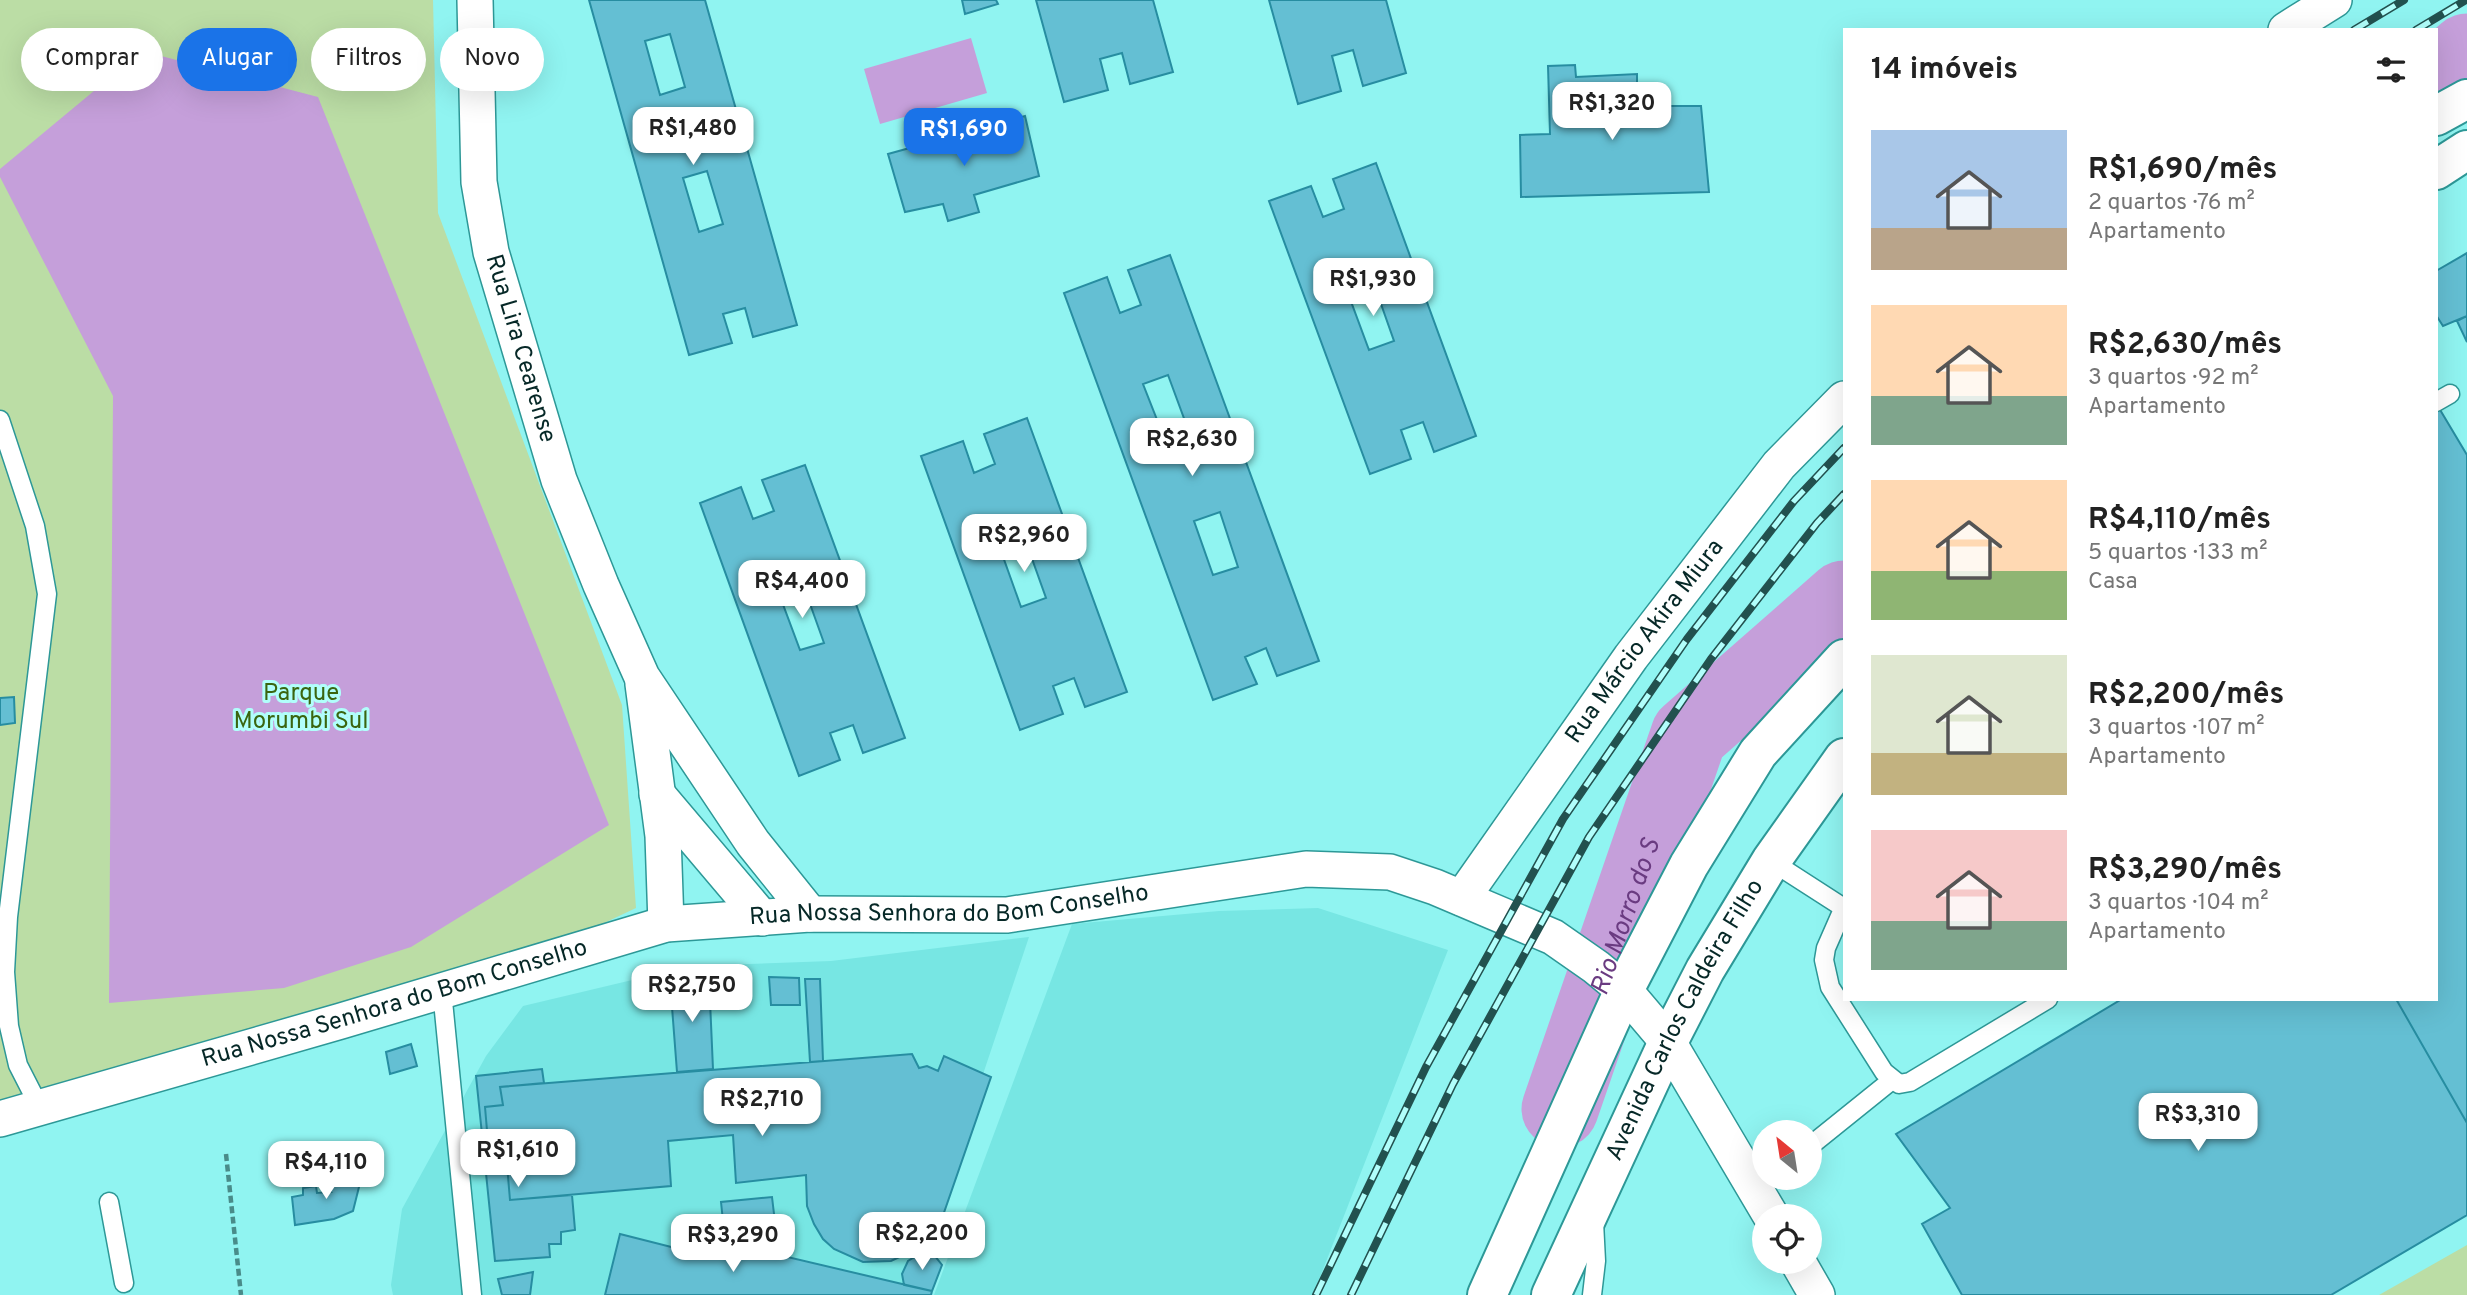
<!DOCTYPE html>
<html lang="pt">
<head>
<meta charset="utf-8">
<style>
  :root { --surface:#fff; --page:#f6f6f6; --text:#222; --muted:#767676; --accent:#1a73e8 }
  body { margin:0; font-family:Overpass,sans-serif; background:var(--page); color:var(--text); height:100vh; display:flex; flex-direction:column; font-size:26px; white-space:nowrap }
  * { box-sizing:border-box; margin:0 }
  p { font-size:23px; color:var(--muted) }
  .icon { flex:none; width:38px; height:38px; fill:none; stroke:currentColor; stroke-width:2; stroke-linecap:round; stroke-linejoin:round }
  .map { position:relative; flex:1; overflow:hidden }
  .sheet { position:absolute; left:1843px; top:28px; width:595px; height:973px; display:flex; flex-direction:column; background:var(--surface); border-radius:0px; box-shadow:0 7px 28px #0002 }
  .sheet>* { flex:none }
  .guide { position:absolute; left:21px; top:28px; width:665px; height:63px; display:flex; gap:14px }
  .needle { width:46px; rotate:330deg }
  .tools { position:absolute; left:1752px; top:1120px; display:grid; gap:14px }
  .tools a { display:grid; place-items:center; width:70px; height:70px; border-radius:50%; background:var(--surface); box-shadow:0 7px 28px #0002; font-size:35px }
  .price { position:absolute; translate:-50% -60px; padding:0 16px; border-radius:14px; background:#fff; color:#222; font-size:23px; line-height:46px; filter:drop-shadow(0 2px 4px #0008) }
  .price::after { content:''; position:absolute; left:50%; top:42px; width:21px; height:16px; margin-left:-10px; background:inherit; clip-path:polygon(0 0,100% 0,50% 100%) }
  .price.current { background:var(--accent); color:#fff }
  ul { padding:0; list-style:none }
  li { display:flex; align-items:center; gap:21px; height:175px; padding:0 28px }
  li span { display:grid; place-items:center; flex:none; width:196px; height:140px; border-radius:0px; color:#555 }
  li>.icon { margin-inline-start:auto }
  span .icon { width:84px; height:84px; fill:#fffc; stroke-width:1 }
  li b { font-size:30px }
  h2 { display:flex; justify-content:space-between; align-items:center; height:84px; padding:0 28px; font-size:30px }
  .tag { padding:0 24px; border-radius:32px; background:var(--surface); box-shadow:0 7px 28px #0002; font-size:24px; line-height:63px }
  .tag.current { background:var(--accent); color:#fff }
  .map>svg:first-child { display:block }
</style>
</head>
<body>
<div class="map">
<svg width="2467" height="1295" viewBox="0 0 2467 1295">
  <rect width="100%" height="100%" fill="#90f4f1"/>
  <path fill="#77e6e3" d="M1318,908L1448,950L1313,1295H934L1072,924L1219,911Z
    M1029,937L909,1295H393L391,1285L402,1209L486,1056L523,1006L691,966L831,961Z"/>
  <path fill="#bbdda5" d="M0,0H433L438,213L622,705L636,908L532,957L0,1105Z
    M2467,1245V1295H2379Z"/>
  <path fill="#c59fda" d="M971,38L987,93L880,124L864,69Z
    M142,51L318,97L609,825L411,947L284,988L109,1003L113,396L0,177V169Z"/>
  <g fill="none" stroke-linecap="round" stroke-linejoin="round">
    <g stroke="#c59fda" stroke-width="77">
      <path d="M2436,79L2467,52"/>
      <path id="s1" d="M1560,1109L1689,735L1844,599"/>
    </g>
  </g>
  <path fill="#64bfd3" stroke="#278da1" stroke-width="2" fill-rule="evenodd" d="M589,0H705L797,325L753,337L745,308L723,314L732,343L689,355ZM670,34L685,87L660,95L645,41ZM707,171L723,224L699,232L683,178Z
    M962,0H996L998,4L965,14Z
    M1036,0H1153L1173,72L1130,84L1122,53L1100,59L1108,90L1064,102Z
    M1269,0H1386L1406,73L1363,86L1353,50L1332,56L1341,91L1298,104Z
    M1575,65L1576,77L1637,74V106H1701L1709,192L1521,197L1520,135L1550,134L1548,66Z
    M1025,116L1039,176L974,195L979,212L948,221L943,204L905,212L888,154Z
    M1376,163L1476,436L1434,452L1423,422L1401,430L1411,459L1370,474L1269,201L1311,186L1323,217L1344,209L1333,179ZM1375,287L1394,341L1369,350L1349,296Z
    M2467,253V316L2443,326L2436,315V271Z
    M1170,255L1319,661L1277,676L1266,648L1245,657L1257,684L1213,700L1064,293L1107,277L1120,313L1141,305L1128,270ZM1168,375L1189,432L1165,440L1143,384ZM1220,512L1238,567L1213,575L1194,521Z
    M2467,316V342L2457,321Z
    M2436,403L2467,455V1123L2396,999H2436Z
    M1027,418L1127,692L1085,707L1074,678L1053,686L1063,714L1020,730L921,456L963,441L974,473L995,464L984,434ZM1026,542L1046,598L1021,607L1001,551Z
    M805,465L905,738L863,753L853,725L830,733L840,760L799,776L700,503L741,487L753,519L774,511L762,480ZM805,590L824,643L800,650L781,599Z
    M14,697L15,723L0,725V698Z
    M769,977L799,978L800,1005H771Z
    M709,978L713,1069L677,1072L670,981Z
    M805,979H820L823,1061L810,1062Z
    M2122,999H2396L2467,1123V1215L2331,1295H1962L1922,1224L1950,1208L1896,1134Z
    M411,1044L417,1066L390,1074L386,1052Z
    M912,1054L919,1068L927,1066L938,1071L944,1056L991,1077L940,1224L932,1238L919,1248L891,1261L863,1262L834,1249L823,1239L814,1224L807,1206L806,1175L736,1183L733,1135L668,1141L671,1186L510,1200L506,1153L489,1154L485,1107L503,1105L500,1087Z
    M542,1069L544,1083L500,1087L503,1105L485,1107L489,1154L506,1153L510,1200L572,1195L575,1230L561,1232V1244H549L550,1257L495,1261L476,1076Z
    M339,1170L351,1177L359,1187L353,1211L334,1219L295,1225L292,1197L303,1195V1188L316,1186L317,1193L331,1192L324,1183Z
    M772,1197L779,1256L749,1248L726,1250L721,1202Z
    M620,1234L691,1252L749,1248L932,1291L931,1295H605Z
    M921,1253L934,1255L942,1265L932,1291L904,1285L902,1274L908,1261Z
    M533,1272L530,1295H502L498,1279Z"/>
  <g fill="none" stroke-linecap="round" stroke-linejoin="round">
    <g stroke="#2d9897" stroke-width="21">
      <path id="service" d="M2436,402L2450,394
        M0,420L35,526L47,594L8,917L5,972L9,1026L18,1065L40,1108
        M1771,861L1844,908
        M1844,907L1826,948L1824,960L1830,987L1884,1072L1899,1084L1910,1082L2048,999
        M442,991L472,1295
        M1810,1146L1892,1080
        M109,1202L124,1283
        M1592,1295L1596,1261L1594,1222"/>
    </g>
    <g stroke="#2d9897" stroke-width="38">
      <g id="minor">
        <path id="s2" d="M475,0L479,182L491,252L559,480L601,585L642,677L753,843L810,914"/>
        <path d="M2286,30L2334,0"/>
        <path d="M643,684L663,836L666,924"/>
        <path d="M657,794L762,918"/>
        <path id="s3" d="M1462,898L1631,657L1779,465L1844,399"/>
        <path id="s4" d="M0,1119L341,1021L666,924L810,914L1007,915L1306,869L1390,872L1435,887L1553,937L1596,967L1624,990L1668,1042L1771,1216"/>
        <path d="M1798,1262L1817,1295"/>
      </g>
    </g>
    <g stroke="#2d9897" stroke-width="42">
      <g id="primary">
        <path d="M2436,116L2467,99"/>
        <path d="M2436,170L2467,150"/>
        <path d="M1487,1295L1624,990L1689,865L1758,753L1844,659"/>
        <path id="s5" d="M1551,1295L1668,1042L1705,970L1771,861L1844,758"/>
      </g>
    </g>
    <path stroke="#498b89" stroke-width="4.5" stroke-dasharray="7 3.5" stroke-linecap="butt" d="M226,1154L241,1295"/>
    <use href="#service" stroke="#fff" stroke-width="18"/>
    <use href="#minor" stroke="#fff" stroke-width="35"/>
    <use href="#primary" stroke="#fff" stroke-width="38"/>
    <g stroke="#22514f" stroke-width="8">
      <path id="rail" d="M2354,30L2404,0
        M2416,30L2466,0
        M1316,1295L1426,1067L1563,819L1687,639L1794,501L1844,448
        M1351,1295L1453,1084L1589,837L1711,659L1817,523L1844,494"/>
    </g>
    <use href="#rail" stroke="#b1fefb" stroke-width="5" stroke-dasharray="16" stroke-linecap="butt"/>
  </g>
  <g text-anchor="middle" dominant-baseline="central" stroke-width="6" stroke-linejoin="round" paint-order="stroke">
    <g font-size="24" fill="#062827" stroke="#b1fefb">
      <text stroke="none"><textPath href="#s2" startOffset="354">Rua Lira Cearense</textPath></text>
      <text stroke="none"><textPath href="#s3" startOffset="315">Rua Márcio Akira Miura</textPath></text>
      <text stroke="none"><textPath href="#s4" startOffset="978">Rua Nossa Senhora do Bom Conselho</textPath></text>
      <text stroke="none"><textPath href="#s4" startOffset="411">Rua Nossa Senhora do Bom Conselho</textPath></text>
      <text stroke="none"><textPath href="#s5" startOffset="306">Avenida Carlos Caldeira Filho</textPath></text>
    </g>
    <g font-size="24" fill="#3a650f" stroke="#b1fefb">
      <text x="301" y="694">Parque<tspan x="301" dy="28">Morumbi Sul</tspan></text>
    </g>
    <g font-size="26" font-style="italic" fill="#6a3b81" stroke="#b1fefb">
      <text stroke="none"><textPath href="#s1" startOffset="203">Rio Morro do S</textPath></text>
    </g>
  </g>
</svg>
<div class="tools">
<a><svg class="needle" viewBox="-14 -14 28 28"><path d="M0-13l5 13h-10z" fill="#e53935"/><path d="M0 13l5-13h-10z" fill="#767676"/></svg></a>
<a><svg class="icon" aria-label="locate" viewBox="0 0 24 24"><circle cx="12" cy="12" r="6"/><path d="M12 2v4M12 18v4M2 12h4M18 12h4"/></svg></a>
</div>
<b class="price" style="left:1612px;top:142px">R$1,320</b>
<b class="price" style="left:693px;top:167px">R$1,480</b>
<b class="price current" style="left:964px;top:168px">R$1,690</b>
<b class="price" style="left:1373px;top:318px">R$1,930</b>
<b class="price" style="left:1192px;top:478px">R$2,630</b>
<b class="price" style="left:1024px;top:574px">R$2,960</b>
<b class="price" style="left:802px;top:620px">R$4,400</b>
<b class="price" style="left:692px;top:1024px">R$2,750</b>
<b class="price" style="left:762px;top:1138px">R$2,710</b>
<b class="price" style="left:2198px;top:1153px">R$3,310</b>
<b class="price" style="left:518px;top:1189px">R$1,610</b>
<b class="price" style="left:326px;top:1201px">R$4,110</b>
<b class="price" style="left:922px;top:1272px">R$2,200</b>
<b class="price" style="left:733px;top:1274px">R$3,290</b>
<div class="guide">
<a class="tag">Comprar</a>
<a class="tag current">Alugar</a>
<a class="tag">Filtros</a>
<a class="tag">Novo</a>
</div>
<section class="sheet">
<h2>14 imóveis<svg class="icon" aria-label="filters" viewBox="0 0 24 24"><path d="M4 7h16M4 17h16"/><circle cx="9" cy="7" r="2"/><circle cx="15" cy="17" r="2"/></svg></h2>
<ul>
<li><span style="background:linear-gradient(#a9c7e8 70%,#b9a48a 0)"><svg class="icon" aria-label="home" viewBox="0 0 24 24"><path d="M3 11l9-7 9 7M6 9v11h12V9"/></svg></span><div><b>R$1,690/mês</b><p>2 quartos · 76 m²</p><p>Apartamento</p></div></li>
<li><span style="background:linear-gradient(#ffd9b3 65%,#7fa58c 0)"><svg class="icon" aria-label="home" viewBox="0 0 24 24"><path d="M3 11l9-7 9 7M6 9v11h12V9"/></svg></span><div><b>R$2,630/mês</b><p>3 quartos · 92 m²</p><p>Apartamento</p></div></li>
<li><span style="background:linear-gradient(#ffd9b3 65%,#8fb573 0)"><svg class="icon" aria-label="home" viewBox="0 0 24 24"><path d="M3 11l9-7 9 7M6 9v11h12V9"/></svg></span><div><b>R$4,110/mês</b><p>5 quartos · 133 m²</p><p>Casa</p></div></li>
<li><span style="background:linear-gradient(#dfe7d0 70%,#c2b280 0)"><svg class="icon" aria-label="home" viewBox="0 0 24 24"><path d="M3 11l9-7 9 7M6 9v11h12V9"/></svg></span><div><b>R$2,200/mês</b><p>3 quartos · 107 m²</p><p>Apartamento</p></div></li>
<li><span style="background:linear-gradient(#f6c9c9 65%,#7fa58c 0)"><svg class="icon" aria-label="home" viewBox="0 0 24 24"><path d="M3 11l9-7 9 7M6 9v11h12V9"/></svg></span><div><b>R$3,290/mês</b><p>3 quartos · 104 m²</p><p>Apartamento</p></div></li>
</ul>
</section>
</div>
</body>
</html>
